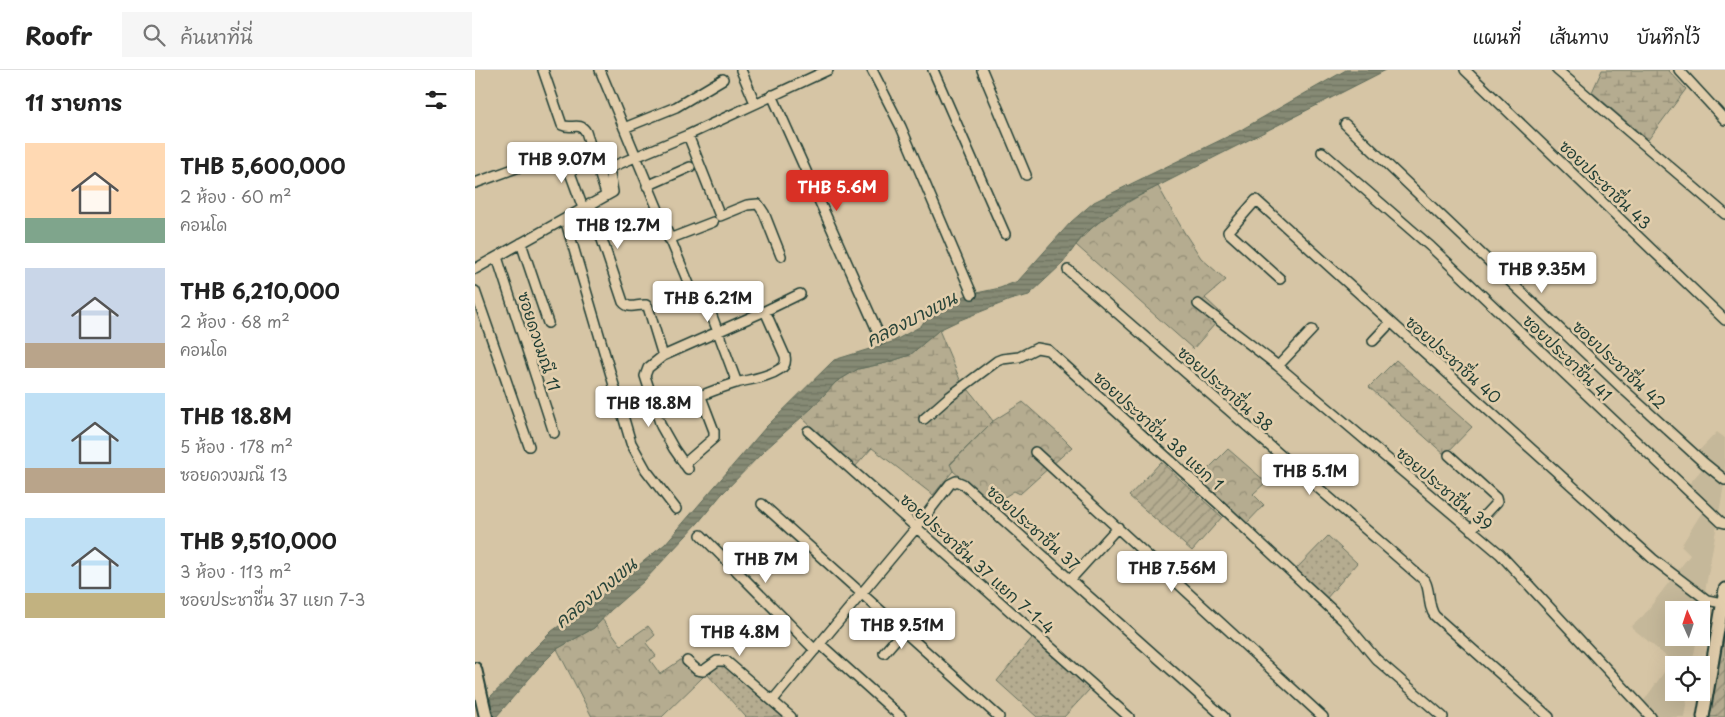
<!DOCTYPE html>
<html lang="th">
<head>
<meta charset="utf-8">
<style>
  :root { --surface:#fff; --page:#f6f6f6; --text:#222; --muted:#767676; --line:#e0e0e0; --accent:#d93025 }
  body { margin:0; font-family:"Playpen Sans","Playpen Sans Thai",sans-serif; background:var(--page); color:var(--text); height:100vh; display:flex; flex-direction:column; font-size:19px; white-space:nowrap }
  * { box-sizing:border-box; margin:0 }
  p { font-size:16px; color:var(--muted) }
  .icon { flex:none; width:28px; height:28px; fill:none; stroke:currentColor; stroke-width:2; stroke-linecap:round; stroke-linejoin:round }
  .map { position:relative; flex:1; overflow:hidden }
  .panel { display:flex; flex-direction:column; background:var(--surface); width:475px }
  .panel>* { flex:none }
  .needle { width:32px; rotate:357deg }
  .fabs { position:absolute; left:1190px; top:531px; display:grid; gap:10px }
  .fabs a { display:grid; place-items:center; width:45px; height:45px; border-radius:0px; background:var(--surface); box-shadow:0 5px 20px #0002; font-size:25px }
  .price { position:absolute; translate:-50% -42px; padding:0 11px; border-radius:5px; background:#fff; color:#222; font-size:16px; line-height:32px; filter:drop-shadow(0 1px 2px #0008) }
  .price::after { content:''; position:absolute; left:50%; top:30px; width:15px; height:11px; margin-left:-8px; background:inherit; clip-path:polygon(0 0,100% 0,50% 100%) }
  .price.on { background:var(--accent); color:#fff }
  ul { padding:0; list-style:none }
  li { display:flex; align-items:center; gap:15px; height:125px; padding:0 25px }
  li span { display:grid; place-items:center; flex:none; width:140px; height:100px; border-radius:0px; color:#555 }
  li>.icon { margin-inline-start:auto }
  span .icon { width:60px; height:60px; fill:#fffc; stroke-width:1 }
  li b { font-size:21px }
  h2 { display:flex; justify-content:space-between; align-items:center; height:60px; padding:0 25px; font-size:21px }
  header { display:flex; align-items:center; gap:30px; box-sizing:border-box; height:70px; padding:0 25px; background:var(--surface); border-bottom:1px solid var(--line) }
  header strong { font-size:24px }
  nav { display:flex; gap:28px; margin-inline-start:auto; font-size:18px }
  .search { width:350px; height:45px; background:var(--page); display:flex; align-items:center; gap:12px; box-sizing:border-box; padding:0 18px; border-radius:0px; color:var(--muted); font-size:19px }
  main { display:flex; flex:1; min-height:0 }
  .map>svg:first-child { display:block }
</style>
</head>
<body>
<header>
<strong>Roofr</strong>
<div class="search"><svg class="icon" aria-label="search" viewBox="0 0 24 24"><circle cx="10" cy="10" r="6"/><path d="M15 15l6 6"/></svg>ค้นหาที่นี่</div>
<nav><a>แผนที่</a><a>เส้นทาง</a><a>บันทึกไว้</a></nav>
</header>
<main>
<section class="panel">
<h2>11 รายการ<svg class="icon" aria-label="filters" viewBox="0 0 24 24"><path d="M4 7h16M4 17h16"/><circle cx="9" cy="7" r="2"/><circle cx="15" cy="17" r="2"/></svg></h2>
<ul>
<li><span style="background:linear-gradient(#ffd9b3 75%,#7fa58c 0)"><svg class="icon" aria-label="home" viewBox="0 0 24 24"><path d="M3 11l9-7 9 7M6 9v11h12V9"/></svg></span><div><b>THB 5,600,000</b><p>2 ห้อง · 60 m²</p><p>คอนโด</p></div></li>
<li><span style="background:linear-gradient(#c9d6e8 75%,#b9a48a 0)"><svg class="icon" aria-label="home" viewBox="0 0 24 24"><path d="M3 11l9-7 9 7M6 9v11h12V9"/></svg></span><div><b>THB 6,210,000</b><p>2 ห้อง · 68 m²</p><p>คอนโด</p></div></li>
<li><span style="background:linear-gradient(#bfe0f5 75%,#b9a48a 0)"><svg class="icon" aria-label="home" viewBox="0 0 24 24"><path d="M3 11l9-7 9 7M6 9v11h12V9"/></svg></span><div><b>THB 18.8M</b><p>5 ห้อง · 178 m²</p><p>ซอยดวงมณี 13</p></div></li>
<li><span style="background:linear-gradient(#bfe0f5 75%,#c2b280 0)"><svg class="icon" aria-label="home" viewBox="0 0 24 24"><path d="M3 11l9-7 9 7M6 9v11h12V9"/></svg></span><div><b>THB 9,510,000</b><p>3 ห้อง · 113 m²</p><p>ซอยประชาชื่น 37 แยก 7-3</p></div></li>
</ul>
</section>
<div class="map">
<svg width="1250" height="647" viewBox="0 0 1250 647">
  <defs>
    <pattern id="grass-dots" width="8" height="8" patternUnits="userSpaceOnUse" patternTransform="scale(1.25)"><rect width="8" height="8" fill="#b5ac90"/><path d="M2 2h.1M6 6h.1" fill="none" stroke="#938d76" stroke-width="1.8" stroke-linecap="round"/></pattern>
    <pattern id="forest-crowns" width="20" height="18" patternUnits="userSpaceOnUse" patternTransform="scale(1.25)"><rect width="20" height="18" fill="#b5ac90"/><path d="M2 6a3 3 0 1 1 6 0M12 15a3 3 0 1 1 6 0" fill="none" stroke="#938d76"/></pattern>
    <pattern id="wetland-marsh" width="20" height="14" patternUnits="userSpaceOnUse" patternTransform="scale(1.25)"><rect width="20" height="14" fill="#b5ac90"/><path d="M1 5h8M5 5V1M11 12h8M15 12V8" fill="none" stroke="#938d76"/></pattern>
    <pattern id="garden-furrows" width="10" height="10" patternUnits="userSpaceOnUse" patternTransform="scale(1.25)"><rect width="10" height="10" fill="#b5ac90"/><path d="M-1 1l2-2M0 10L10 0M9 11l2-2" fill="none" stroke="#938d76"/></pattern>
    <pattern id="water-rules" width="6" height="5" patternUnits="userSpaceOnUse" patternTransform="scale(1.25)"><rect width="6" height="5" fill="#868a74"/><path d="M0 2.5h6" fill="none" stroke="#6d7260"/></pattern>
  </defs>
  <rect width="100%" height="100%" fill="#d6c5a5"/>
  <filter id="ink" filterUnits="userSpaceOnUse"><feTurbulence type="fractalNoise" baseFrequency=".02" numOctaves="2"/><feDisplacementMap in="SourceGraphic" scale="10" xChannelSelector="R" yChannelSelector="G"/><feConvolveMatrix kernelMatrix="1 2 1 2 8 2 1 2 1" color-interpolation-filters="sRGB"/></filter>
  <g filter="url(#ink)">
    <path fill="#c5b89a" d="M1242,362L1250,368V409L1226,544V540H1199V568H1222L1217,595H1199V622L1213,623L1209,647H1175L1165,636L1197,591L1156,557L1168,546L1215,485L1206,476L1227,442L1213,415L1227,399L1218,387Z"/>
    <path fill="url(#grass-dots)" stroke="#6a7462" d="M853,466L882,493L851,529L820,500Z
      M557,568L615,619L589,647H562L522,611Z
      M247,593L307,647H271L232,604Z"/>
    <path fill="url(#forest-crowns)" stroke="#6a7462" d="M683,116L709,162L726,188L751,210L730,228L748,245L718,279L601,175C622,148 654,131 683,116Z
      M548,332L584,364L597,377L545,424L539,421L517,435L478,401L475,395L518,351Z
      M753,379L791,412L778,424L789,435L771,454L722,410Z
      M127,549L146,575L173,556L180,565L171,573L181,586L175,590L185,604L207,589L228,607L187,647H117L82,579L119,558Z"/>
    <path fill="url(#wetland-marsh)" stroke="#6a7462" d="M1127,0H1193L1211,19L1173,70L1117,22Z
      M464,260L486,312L444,346L450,354L479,328L494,320L518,351L475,394L478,401L458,425L397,378L380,397L326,347L361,312L383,299L411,293L435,285Z
      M921,290L997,357L970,385L894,317Z"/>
    <path fill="url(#garden-furrows)" stroke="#6a7462" d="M686,392L747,447L717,481L654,426Z
      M1250,562V647H1235Z"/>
    <path fill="url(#water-rules)" stroke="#5d6b5a" d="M871,0H911L646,135L609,164L588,193L554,225L535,230L485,250L464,260L435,285L411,293L383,299L361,312L337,338L290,380L246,425L223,453L168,512L136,540L119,558L82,579L67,594L21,647H19L15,627L34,609L51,587L77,561L127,525L190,474L291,357L359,290L417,272L446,256L456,241L492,225L525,218L543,211L596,152L619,132L764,61Z"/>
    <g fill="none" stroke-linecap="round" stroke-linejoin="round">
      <g stroke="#1f3d34" stroke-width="12">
        <path id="minor" d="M68,0L87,55C96,60 105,51 111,62L131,124
          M125,0L216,219C222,229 232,236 237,246L262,313
          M266,0L280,33
          M397,0L426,57L497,224
          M458,0L530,164
          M507,0L551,105
          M990,0L1250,250
          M1082,0L1250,144
          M1204,0L1250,50
          M297,25L406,269
          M870,54L1148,319L1229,393L1250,410
          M149,58L201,37L248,9
          M213,65L245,146L272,135L283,134L289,143L306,186
          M87,81L108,138
          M847,82L956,177L1246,452L1250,453
          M0,113L55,93
          M172,116L215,97
          M115,134L148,232C154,240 162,234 171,235L173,237L188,286
          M90,149L156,373L171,400L201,439
          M194,169L238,152
          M46,173L73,253
          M22,187L79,363
          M0,199L138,122L134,98L213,65L353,0
          M593,200L950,511C956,522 952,536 960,546L1074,647
          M805,209L753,162L781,130L1178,489L1232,530L1247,533
          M0,221L54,376
          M723,234L803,296L1025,484L1176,647
          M898,271L916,252
          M803,296L837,260
          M181,344C207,334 234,321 261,313C275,309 292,308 305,299C311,296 311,291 310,286L290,241
          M449,349L474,327L522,291L527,289L544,287L562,278L573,280L747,437L870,552L901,589L968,647
          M333,361L654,647
          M560,382L848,647
          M974,385L1021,428L1022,432L996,460
          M209,394L239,368V361L226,327
          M213,399L199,379L186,356L170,306L173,298L188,286L290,241L325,224
          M287,434L524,647
          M226,465L340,580
          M595,510L643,457
          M345,574L426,647
          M409,583L428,561
          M212,591L222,600L228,601L242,591H251L316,647
          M298,630L441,458L475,414L481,411L488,414L749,647"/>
      </g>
      <g stroke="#1f3d34" stroke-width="15">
        <path id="major" d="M1228,647L1250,519"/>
      </g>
      <g stroke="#1f3d34" stroke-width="16">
        <path id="highway" d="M0,599L11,647"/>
      </g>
      <use href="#minor" stroke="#e2ceac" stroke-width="9"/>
      <use href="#major" stroke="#e2ceac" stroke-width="11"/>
      <use href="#highway" stroke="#e2ceac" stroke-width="12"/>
    </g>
  </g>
  <g text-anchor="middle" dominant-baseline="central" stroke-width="5" stroke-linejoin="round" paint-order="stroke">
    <g font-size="16" fill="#1f3d34" stroke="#e2ceac">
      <text transform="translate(1131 114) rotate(44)">ซอยประชาชื่น 43</text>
      <text transform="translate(65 271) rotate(72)">ซอยดวงมณี 11</text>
      <text transform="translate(1093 287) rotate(44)">ซอยประชาชื่น 41</text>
      <text transform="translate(979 289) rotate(42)">ซอยประชาชื่น 40</text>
      <text transform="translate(1145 294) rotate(43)">ซอยประชาชื่น 42</text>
      <text transform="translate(751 318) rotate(41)">ซอยประชาชื่น 38</text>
      <text transform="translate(684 360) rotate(42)">ซอยประชาชื่น 38 แยก 1</text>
      <text transform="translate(970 418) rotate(40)">ซอยประชาชื่น 39</text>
      <text transform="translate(559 457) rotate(42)">ซอยประชาชื่น 37</text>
      <text transform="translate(503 493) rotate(42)">ซอยประชาชื่น 37 แยก 7-1-4</text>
    </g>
    <g font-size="18" font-style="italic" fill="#29453a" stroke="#e2ceac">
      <text transform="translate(436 248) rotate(-27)">คลองบางเขน</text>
      <text transform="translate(120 522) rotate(-39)">คลองบางเขน</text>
    </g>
  </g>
</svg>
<div class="fabs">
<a><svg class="needle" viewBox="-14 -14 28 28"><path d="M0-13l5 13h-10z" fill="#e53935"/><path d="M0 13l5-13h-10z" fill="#767676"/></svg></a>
<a><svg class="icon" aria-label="locate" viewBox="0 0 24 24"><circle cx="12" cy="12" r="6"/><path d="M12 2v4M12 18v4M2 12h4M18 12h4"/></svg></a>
</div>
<b class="price" style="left:87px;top:114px">THB 9.07M</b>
<b class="price on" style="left:362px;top:142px">THB 5.6M</b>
<b class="price" style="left:143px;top:180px">THB 12.7M</b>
<b class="price" style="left:1067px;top:224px">THB 9.35M</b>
<b class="price" style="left:233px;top:253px">THB 6.21M</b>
<b class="price" style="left:174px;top:358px">THB 18.8M</b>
<b class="price" style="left:835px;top:426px">THB 5.1M</b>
<b class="price" style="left:291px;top:514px">THB 7M</b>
<b class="price" style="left:697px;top:523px">THB 7.56M</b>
<b class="price" style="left:427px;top:580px">THB 9.51M</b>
<b class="price" style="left:265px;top:587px">THB 4.8M</b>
</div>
</main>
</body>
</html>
